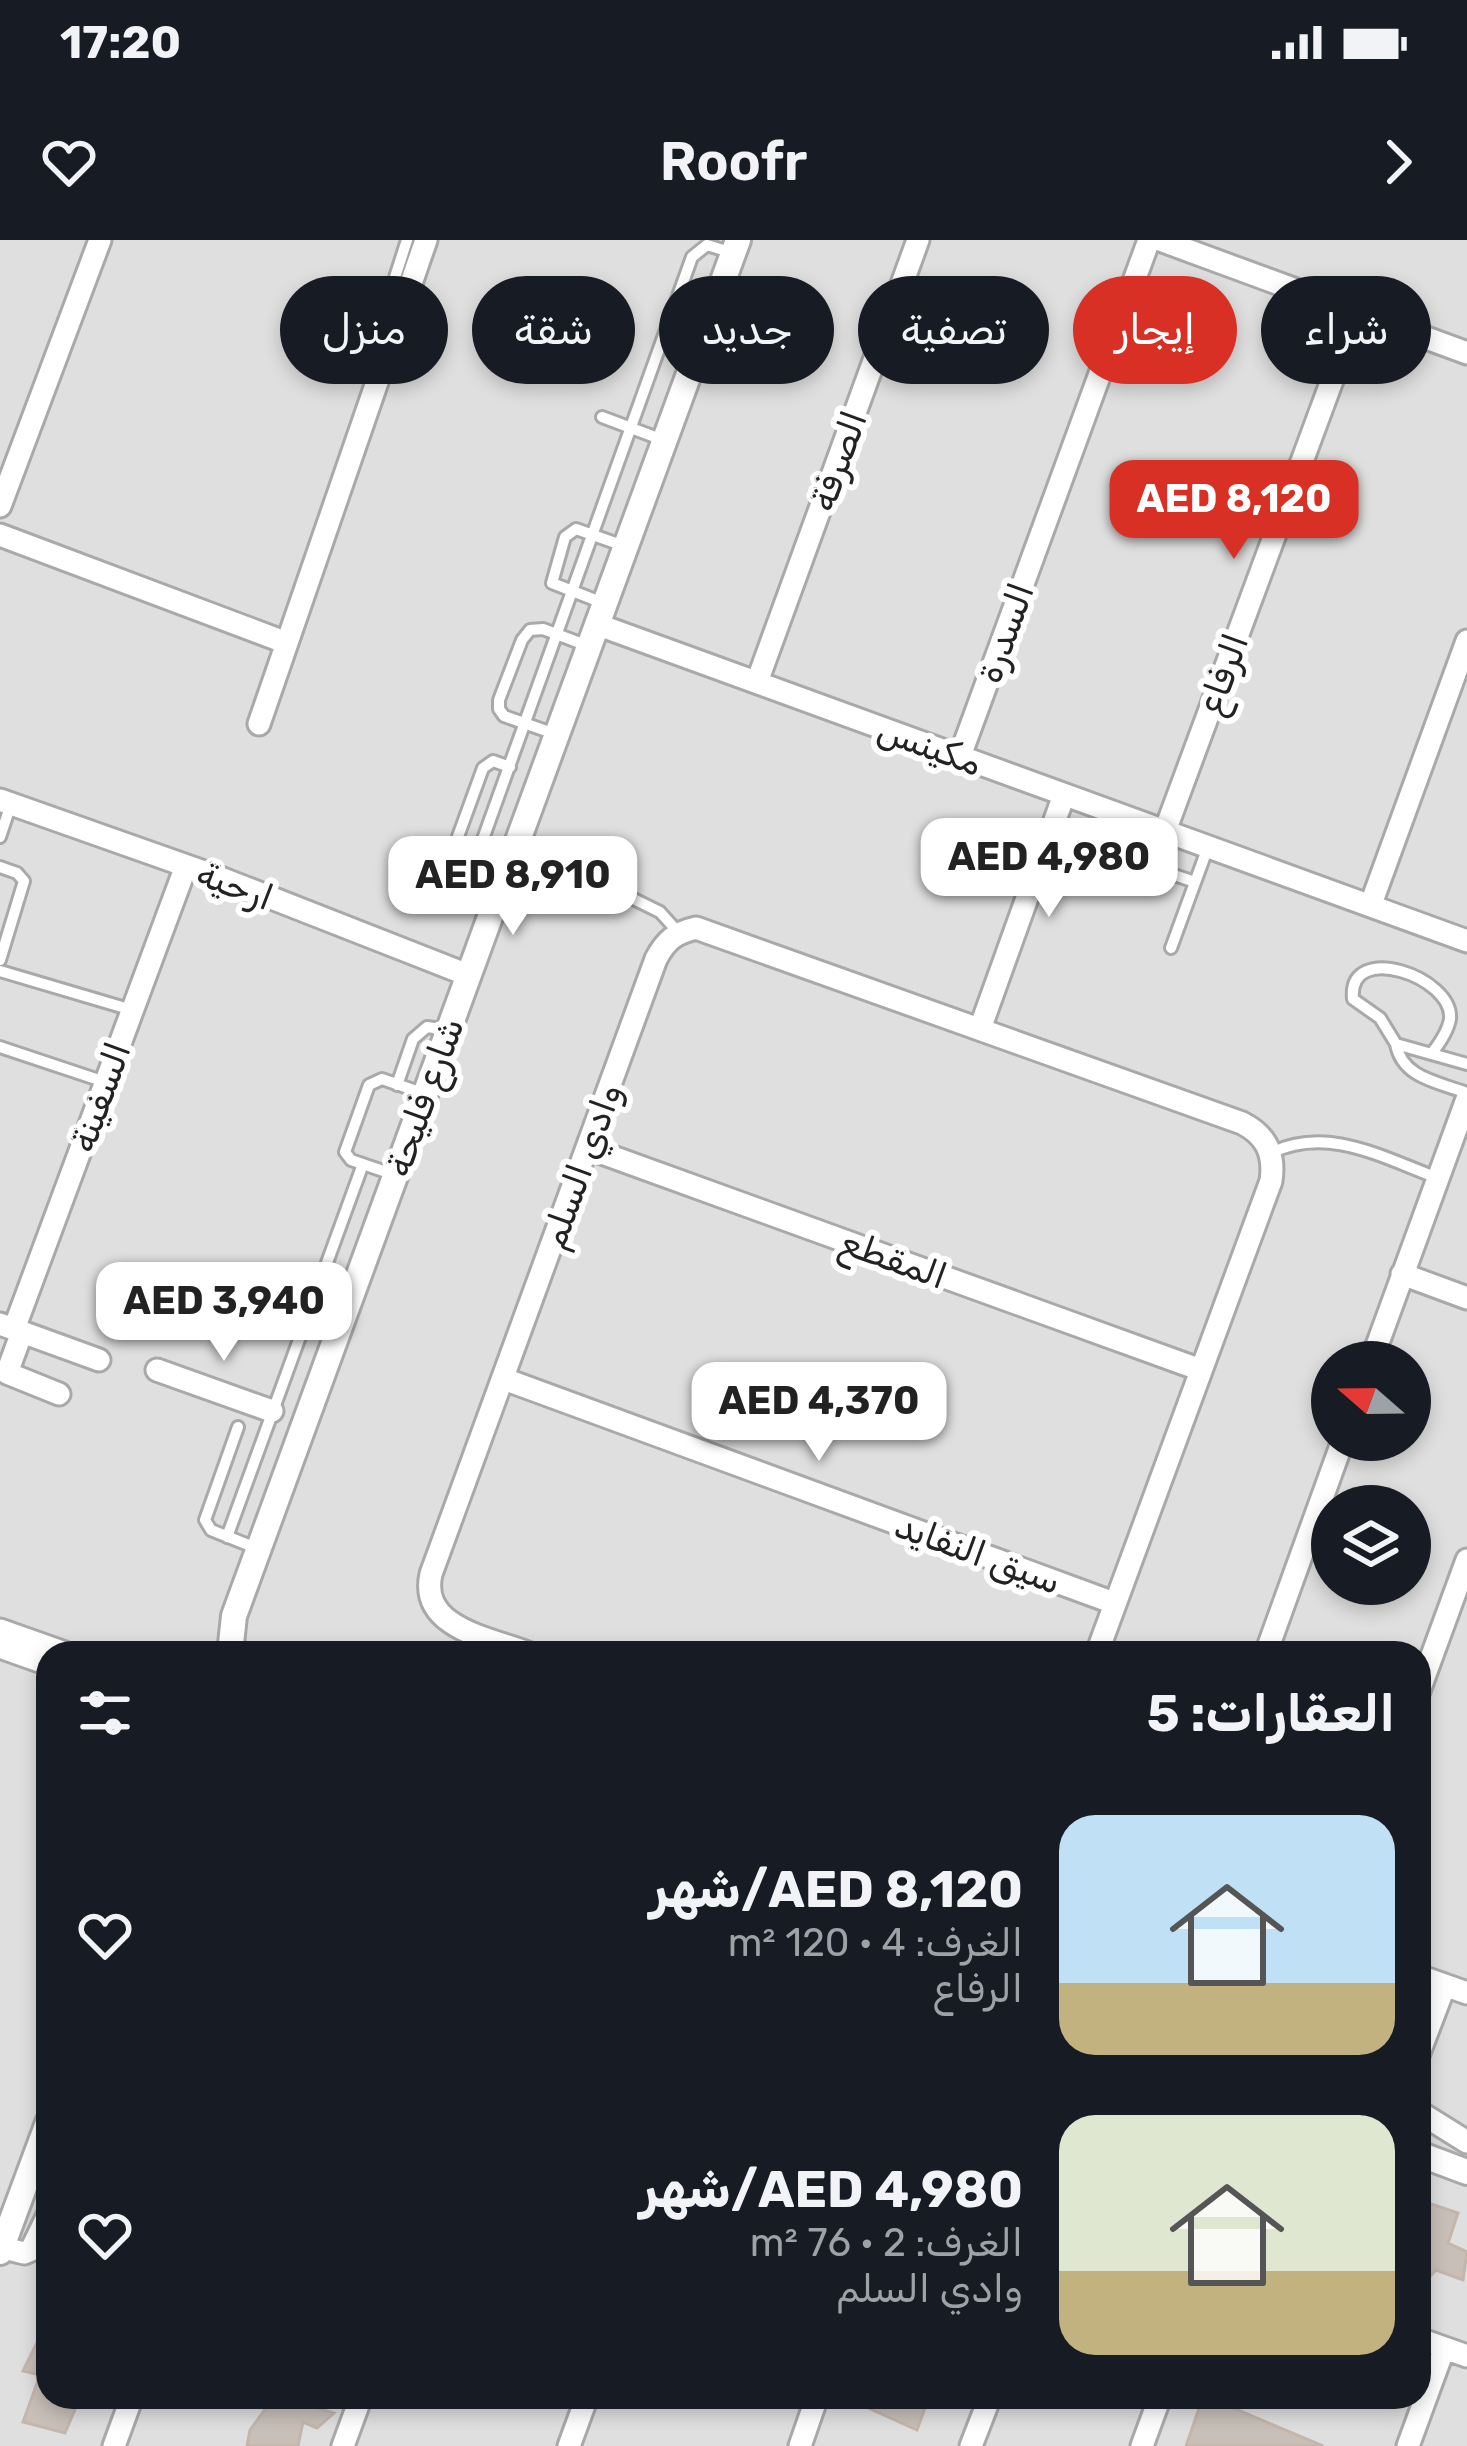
<!DOCTYPE html>
<html lang="ar">
<head>
<meta charset="utf-8">
<style>
  :root { --surface:#171b24; --page:#242831; --text:#f1f3f6; --muted:#9ea1a6; --accent:#d93025 }
  body { margin:0; font-family:Rubik,"Noto Naskh Arabic",sans-serif; background:var(--page); color:var(--text); direction:rtl; height:100vh; display:flex; flex-direction:column; font-size:45px; white-space:nowrap }
  * { box-sizing:border-box; margin:0 }
  p { font-size:39px; color:var(--muted) }
  .icon { flex:none; width:66px; height:66px; fill:none; stroke:currentColor; stroke-width:2; stroke-linecap:round; stroke-linejoin:round }
  .map { position:relative; flex:1; overflow:hidden; direction:ltr }
  .panel { position:absolute; left:36px; top:1401px; width:1395px; height:768px; display:flex; flex-direction:column; background:var(--surface); border-radius:36px; box-shadow:0 6px 18px #0003; direction:rtl }
  .panel>* { flex:none }
  .banner { position:absolute; left:36px; top:36px; width:1395px; height:108px; direction:rtl; display:flex; gap:24px }
  .needle { width:78px; rotate:290deg }
  .buttons { position:absolute; left:1311px; top:1101px; display:grid; gap:24px }
  .buttons a { display:grid; place-items:center; width:120px; height:120px; border-radius:50%; background:var(--surface); box-shadow:0 6px 18px #0003; font-size:60px }
  .price { position:absolute; translate:-50% -102px; padding:0 27px; border-radius:24px; background:#fff; color:#222; font-size:39px; line-height:78px; filter:drop-shadow(0 3px 6px #0008) }
  .price::after { content:''; position:absolute; left:50%; top:72px; width:36px; height:27px; margin-left:-18px; background:inherit; clip-path:polygon(0 0,100% 0,50% 100%) }
  .price.current { background:var(--accent); color:#fff }
  ul { padding:0; list-style:none }
  li { display:flex; align-items:center; gap:36px; height:300px; padding:0 36px }
  li span { display:grid; place-items:center; flex:none; width:336px; height:240px; border-radius:36px; color:#555 }
  li>.icon { margin-inline-start:auto }
  span .icon { width:144px; height:144px; fill:#fffc; stroke-width:1 }
  li b { font-size:51px }
  h2 { display:flex; justify-content:space-between; align-items:center; height:144px; padding:0 36px; font-size:51px }
  .tag { padding:0 42px; border-radius:54px; background:var(--surface); box-shadow:0 6px 18px #0003; font-size:42px; line-height:108px }
  .tag.current { background:var(--accent); color:#fff }
  .status { display:flex; justify-content:space-between; align-items:center; height:84px; padding:0 60px; background:var(--surface); direction:ltr }
  .status svg { height:33px; fill:currentColor }
  header { display:flex; justify-content:space-between; align-items:center; height:156px; padding:0 36px; background:var(--surface); font-size:54px; font-weight:600 }
  .map>svg:first-child { display:block }
</style>
</head>
<body>
<div class="status"><b>17:20</b><svg viewBox="0 0 49 12"><path d="M0 12V9h3v3zM5 12V6h3v6zM10 12V3h3v9zM15 12V0h3v12zM26 1h20v11H26zM47 4h2v5h-2z"/></svg></div>
<header><svg class="icon" aria-label="forward" viewBox="0 0 24 24"><path d="M9 5l7 7-7 7"/></svg>Roofr<svg class="icon" aria-label="heart" viewBox="0 0 24 24"><path d="M12 20l-8-8c-3-5 5-10 8-4 3-6 11-1 8 4z"/></svg></header>
<div class="map">
<svg width="1467" height="2206" viewBox="0 0 1467 2206">
  <rect width="100%" height="100%" fill="#f2efe9"/>
  <path fill="#e0dfdf" fill-rule="evenodd" d="M0,0H1467V2206H0ZM1332,1122H1410V1200H1332ZM1332,1266H1410V1344H1332ZM48,1413H1419V2157H48Z"/>
  <path fill="#c7bfb8" stroke="#c4b6ab" stroke-width="3" d="M1419,1960L1458,1973L1448,2003L1467,2012L1463,2040L1436,2030L1419,2048Z
    M48,2080V2157H60L76,2167L65,2193L23,2182L40,2135L23,2131Z
    M274,2157H301L299,2163L334,2173L317,2188L303,2182L298,2206H247L250,2190Z
    M844,2157H929L917,2190Z
    M1203,2157H1207L1323,2206H1186Z"/>
  <g fill="none" stroke-linecap="round" stroke-linejoin="round">
    <g stroke="#a9a9a9" stroke-width="16">
      <path id="service" d="M676,64L710,77
        M385,106L380,84L407,0
        M602,177L663,200
        M603,363L552,343L565,297L576,289L624,306
        M555,494L504,476L499,469V460L522,400L530,390L543,389L588,406
        M0,597L11,564
        M1106,612L1195,642
        M0,627L17,633L24,641L0,720
        M605,645L660,672L678,692
        M464,652L692,17L707,5L733,13
        M494,664L453,648L444,635L483,528L493,521L510,527
        M1171,708L1208,607
        M0,731L132,770
        M1396,804L1380,778L1353,759C1347,700 1454,737 1450,779C1448,791 1439,804 1432,813
        M0,807L105,842
        M1467,824L1396,804C1402,838 1438,842 1467,853
        M397,845L413,799L427,787L448,790
        M1271,913C1328,885 1383,918 1438,938
        M395,935L351,920L345,912L369,845L382,839L425,854
        M238,1187L205,1280L211,1290L256,1308
        M227,1297L363,924"/>
    </g>
    <g stroke="#a9a9a9" stroke-width="27">
      <path id="minor" d="M1160,0L1467,113
        M0,266L100,0
        M0,295L287,403
        M596,384L1467,701
        M757,442L918,0
        M259,484L426,0
        M960,516L1149,0
        M0,560L218,637L468,735
        M1165,591L1357,73
        M1371,664L1467,401
        M981,786L1064,555
        M588,908L1201,1130
        M1402,1034L1467,1058
        M0,1084L99,1120
        M14,1089L186,626
        M22,1092L7,1133L59,1154
        M1371,1122L1467,859
        M157,1130L272,1171
        M504,1139L1114,1363
        M0,1390L65,1413
        M0,1407L48,1424
        M528,1413C489,1398 419,1388 431,1334L656,719C666,700 675,693 696,688L1242,883C1266,895 1275,914 1271,941L1097,1413
        M1266,1413L1343,1200
        M1419,1451L1467,1320
        M1419,1736L1467,1753
        M1419,1813L1445,1745
        M1419,1872L1467,1902
        M0,2007L24,2013L31,2010L48,1975
        M1419,2099L1467,2116
        M114,2206L132,2157
        M343,2206L361,2157
        M569,2206L587,2157
        M800,2206L817,2157
        M971,2206L990,2157
        M1142,2206L1160,2157
        M1408,2206L1444,2108"/>
    </g>
    <g stroke="#a9a9a9" stroke-width="30">
      <path id="tertiary" d="M230,1413L234,1376L738,0
        M1419,1914L1467,1932
        M0,2012L48,1883"/>
    </g>
    <use href="#service" stroke="#fff" stroke-width="10"/>
    <use href="#minor" stroke="#fff" stroke-width="21"/>
    <use href="#tertiary" stroke="#fff" stroke-width="24"/>
  </g>
  <g text-anchor="middle" dominant-baseline="central" stroke-width="12" stroke-linejoin="round" paint-order="stroke">
    <g font-size="36" fill="#222" stroke="#fff">
      <text transform="translate(838 221) rotate(-70)">الصرفة</text>
      <text transform="translate(1005 393) rotate(-70)">السدرة</text>
      <text transform="translate(1223 434) rotate(-70)">الرفاع</text>
      <text transform="translate(930 506) rotate(20)">مكينس</text>
      <text transform="translate(235 645) rotate(21)">ارحية</text>
      <text transform="translate(100 857) rotate(-70)">السفينة</text>
      <text transform="translate(424 857) rotate(-70)">شارع فليحة</text>
      <text transform="translate(581 926) rotate(-70)">وادي السلم</text>
      <text transform="translate(894 1019) rotate(20)">المقطع</text>
      <text transform="translate(978 1313) rotate(20)">سيق النفايد</text>
    </g>
  </g>
</svg>
<div class="buttons">
<a><svg class="needle" viewBox="-14 -14 28 28"><path d="M0-13l5 13h-10z" fill="#e53935"/><path d="M0 13l5-13h-10z" fill="#9ea1a6"/></svg></a>
<a><svg class="icon" aria-label="layers" viewBox="0 0 24 24"><path d="M12 4l9 5-9 5-9-5zM3 14l9 5 9-5"/></svg></a>
</div>
<b class="price current" style="left:1234px;top:322px">AED 8,120</b>
<b class="price" style="left:1049px;top:680px">AED 4,980</b>
<b class="price" style="left:513px;top:698px">AED 8,910</b>
<b class="price" style="left:224px;top:1124px">AED 3,940</b>
<b class="price" style="left:819px;top:1224px">AED 4,370</b>
<div class="banner">
<a class="tag">شراء</a>
<a class="tag current">إيجار</a>
<a class="tag">تصفية</a>
<a class="tag">جديد</a>
<a class="tag">شقة</a>
<a class="tag">منزل</a>
</div>
<section class="panel">
<h2>العقارات: 5<svg class="icon" aria-label="filters" viewBox="0 0 24 24"><path d="M4 7h16M4 17h16"/><circle cx="9" cy="7" r="2"/><circle cx="15" cy="17" r="2"/></svg></h2>
<ul>
<li><span style="background:linear-gradient(#bfe0f5 70%,#c2b280 0)"><svg class="icon" aria-label="home" viewBox="0 0 24 24"><path d="M3 11l9-7 9 7M6 9v11h12V9"/></svg></span><div><b>AED 8,120/شهر</b><p>الغرف: 4 · 120 m²</p><p>الرفاع</p></div><svg class="icon" aria-label="heart" viewBox="0 0 24 24"><path d="M12 20l-8-8c-3-5 5-10 8-4 3-6 11-1 8 4z"/></svg></li>
<li><span style="background:linear-gradient(#dfe7d0 65%,#c2b280 0)"><svg class="icon" aria-label="home" viewBox="0 0 24 24"><path d="M3 11l9-7 9 7M6 9v11h12V9"/></svg></span><div><b>AED 4,980/شهر</b><p>الغرف: 2 · 76 m²</p><p>وادي السلم</p></div><svg class="icon" aria-label="heart" viewBox="0 0 24 24"><path d="M12 20l-8-8c-3-5 5-10 8-4 3-6 11-1 8 4z"/></svg></li>
</ul>
</section>
</div>
</body>
</html>
